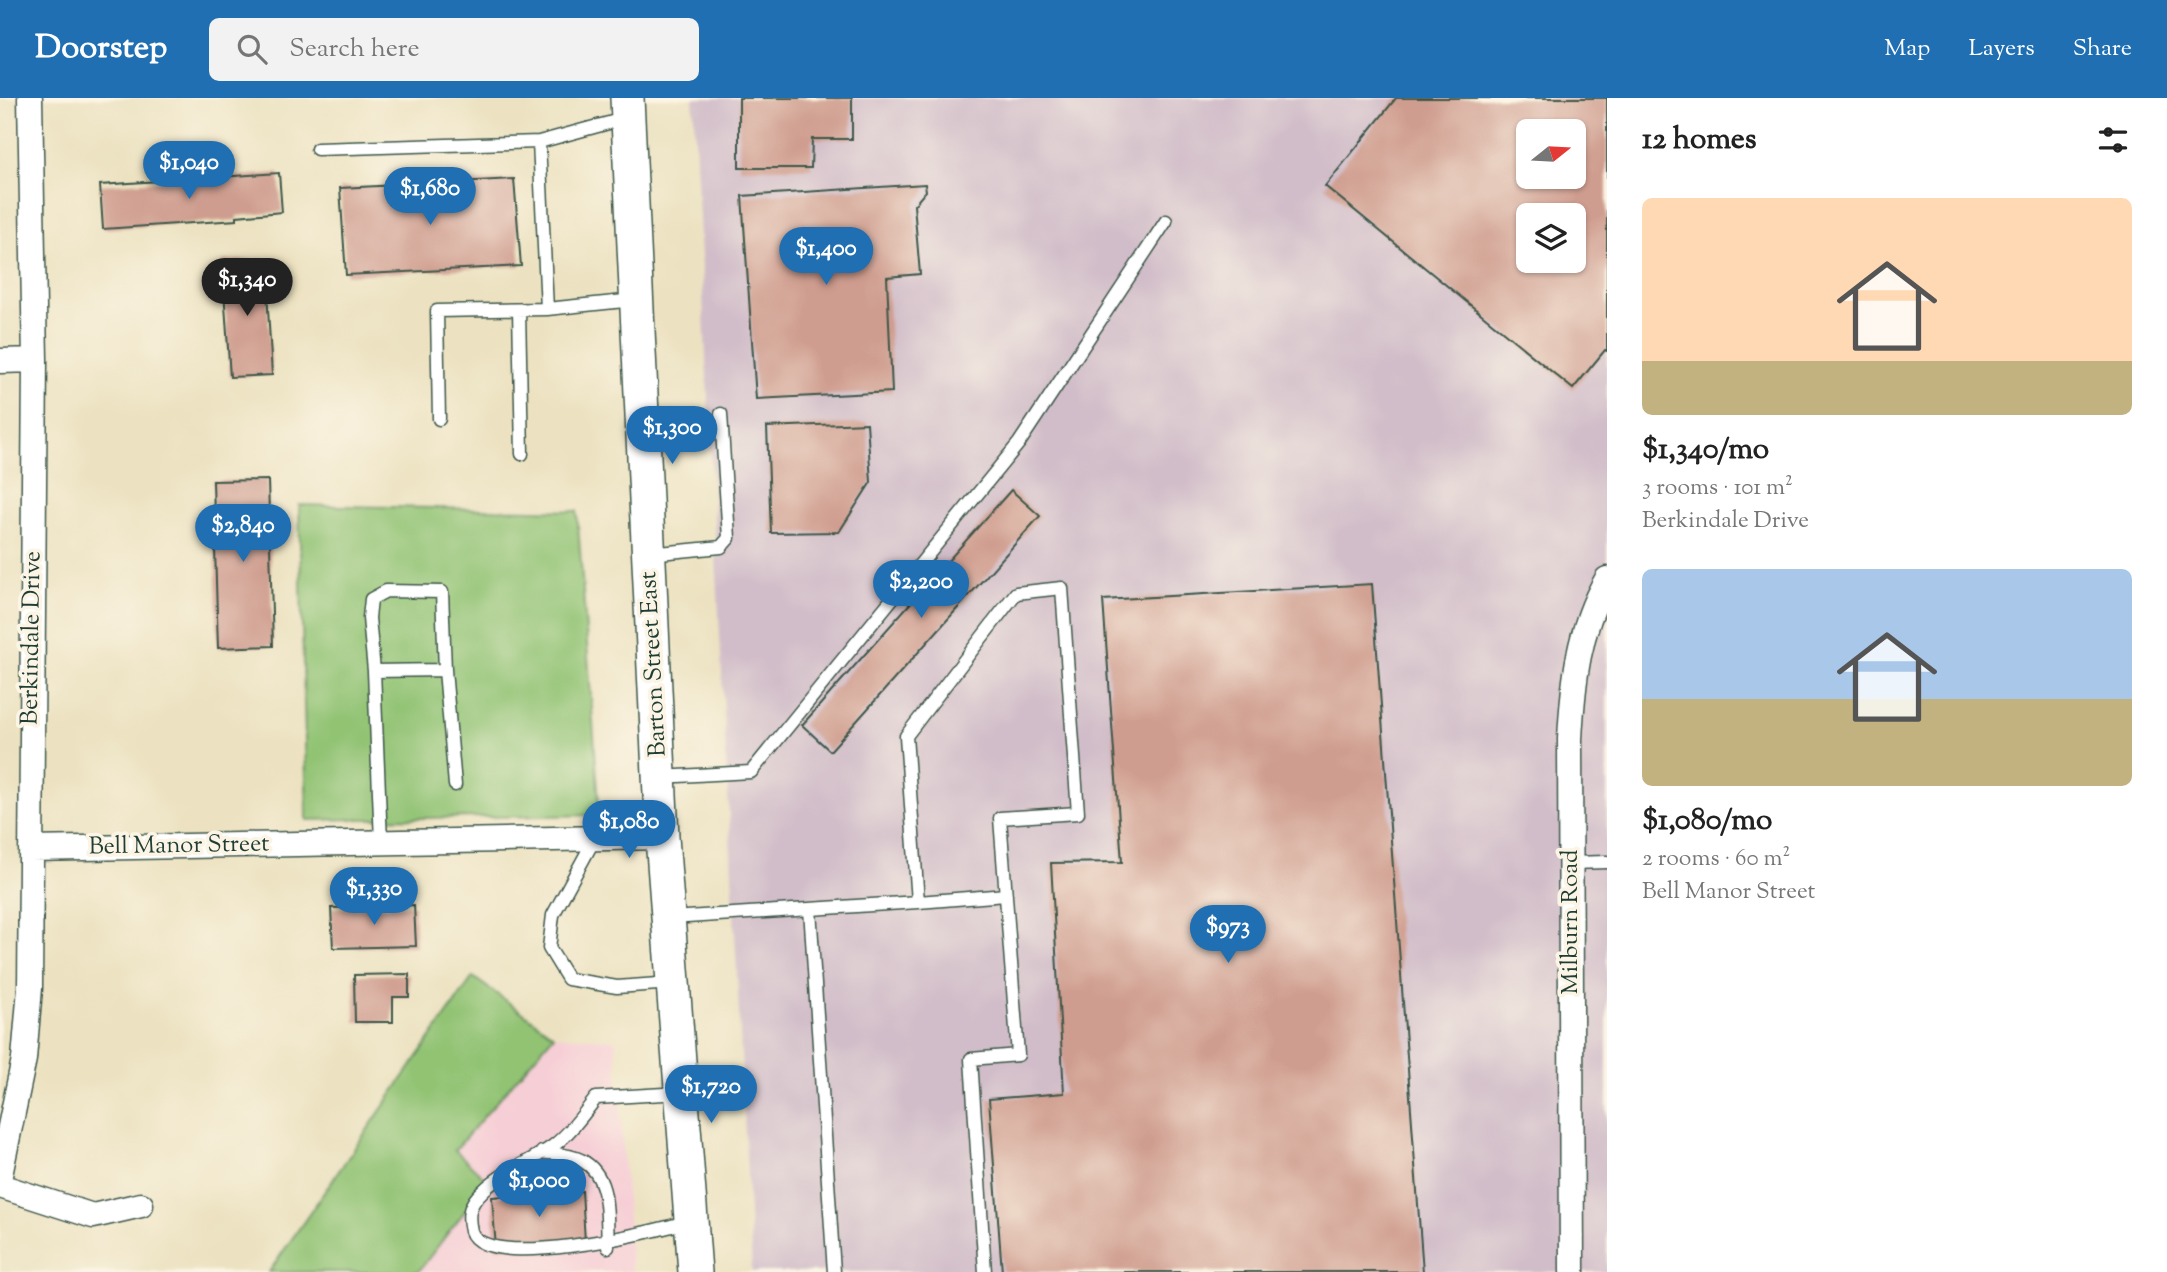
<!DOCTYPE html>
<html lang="en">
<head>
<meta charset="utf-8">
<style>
  :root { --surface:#fff; --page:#f2f2f2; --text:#222; --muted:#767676; --accent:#1f6fb2 }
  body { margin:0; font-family:"Sorts Mill Goudy",serif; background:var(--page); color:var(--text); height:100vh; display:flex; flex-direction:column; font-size:26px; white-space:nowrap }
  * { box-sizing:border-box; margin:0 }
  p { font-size:23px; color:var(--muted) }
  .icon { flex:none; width:38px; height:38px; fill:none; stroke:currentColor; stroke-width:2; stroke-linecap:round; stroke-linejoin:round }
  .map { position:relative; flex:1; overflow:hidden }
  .sheet { display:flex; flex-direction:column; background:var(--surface); width:560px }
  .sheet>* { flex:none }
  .needle { width:46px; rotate:72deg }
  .fabs { position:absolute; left:1516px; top:21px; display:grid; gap:14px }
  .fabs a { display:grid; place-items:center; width:70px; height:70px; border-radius:10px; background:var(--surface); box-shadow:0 2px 5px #0004; font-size:35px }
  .price { position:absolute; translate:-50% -60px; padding:0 16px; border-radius:24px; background:var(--accent); color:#fff; font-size:23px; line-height:46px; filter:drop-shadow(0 2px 4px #0008) }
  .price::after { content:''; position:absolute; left:50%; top:42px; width:21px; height:16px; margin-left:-10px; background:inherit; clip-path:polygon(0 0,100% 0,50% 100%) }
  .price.current { background:#222; color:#fff }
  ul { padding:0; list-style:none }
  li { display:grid; align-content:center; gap:14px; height:371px; padding:0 35px }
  li span { display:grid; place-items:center; height:217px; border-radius:10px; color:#555 }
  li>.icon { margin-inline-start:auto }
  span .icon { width:126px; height:126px; fill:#fffc; stroke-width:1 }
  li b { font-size:30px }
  h2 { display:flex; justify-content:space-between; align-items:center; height:84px; padding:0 35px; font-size:30px }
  header { display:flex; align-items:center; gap:42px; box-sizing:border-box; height:98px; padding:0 35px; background:var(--accent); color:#fff }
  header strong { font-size:33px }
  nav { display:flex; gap:38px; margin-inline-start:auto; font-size:24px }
  .search { width:490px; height:63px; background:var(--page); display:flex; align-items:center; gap:18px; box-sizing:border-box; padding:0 24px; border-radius:10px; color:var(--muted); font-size:26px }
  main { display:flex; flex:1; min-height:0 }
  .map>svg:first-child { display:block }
</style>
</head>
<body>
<header>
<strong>Doorstep</strong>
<div class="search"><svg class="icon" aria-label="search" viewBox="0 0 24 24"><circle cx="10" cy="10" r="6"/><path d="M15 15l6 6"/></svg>Search here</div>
<nav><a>Map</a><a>Layers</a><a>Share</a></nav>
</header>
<main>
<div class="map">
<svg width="1607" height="1174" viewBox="0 0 1607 1174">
  <rect width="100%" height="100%" fill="#fcf5e5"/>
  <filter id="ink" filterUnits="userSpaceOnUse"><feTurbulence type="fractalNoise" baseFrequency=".0143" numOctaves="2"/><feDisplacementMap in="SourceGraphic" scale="14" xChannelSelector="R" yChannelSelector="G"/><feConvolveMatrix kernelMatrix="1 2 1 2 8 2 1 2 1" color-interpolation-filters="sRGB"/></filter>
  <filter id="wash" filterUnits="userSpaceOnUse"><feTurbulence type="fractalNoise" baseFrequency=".00686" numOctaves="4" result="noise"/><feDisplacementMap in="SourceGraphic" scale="28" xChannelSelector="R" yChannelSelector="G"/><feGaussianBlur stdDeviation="1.57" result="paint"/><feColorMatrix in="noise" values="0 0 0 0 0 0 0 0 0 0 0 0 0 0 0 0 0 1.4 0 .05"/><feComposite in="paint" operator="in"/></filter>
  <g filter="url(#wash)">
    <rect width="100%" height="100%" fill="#ece2c1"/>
    <path fill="#f6cfd6" d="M554,937L615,942L632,1174H418L488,1084L455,1053Z"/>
    <path fill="#d1bdc9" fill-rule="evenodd" d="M693,0H1607V1174H752ZM1528,33H1573V79H1528ZM1528,117H1573V163H1528Z"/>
    <path fill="#91c373" stroke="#588054" stroke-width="2" d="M299,407L577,413L600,717L307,722Z
      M473,879L554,937L455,1052L488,1083L418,1174H269Z"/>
    <g id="blocks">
      <path fill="#cf9d8f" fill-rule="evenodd" d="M739,0H852V41H812L811,70H739Z
        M1396,0H1607V253L1605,252L1573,291L1325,88ZM1528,33H1573V79H1528ZM1528,117H1573V163H1528Z
        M279,75L282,114L237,118V122L103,131L100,87Z
        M514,81L521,168L346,177L340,90Z
        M925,86L926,93L914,107L920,176L887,179L892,294L756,301L742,98Z
        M265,161L272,277L230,279L222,163Z
        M867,325L871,384L839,434L771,435L767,329Z
        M268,382L273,548L218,550L213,383Z
        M1011,392L1040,418L830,653L802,627Z
        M1372,486L1423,1174H1002L989,1001L1064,995L1051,765L1122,764L1103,502Z
        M414,807L416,848L333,850L331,810Z
        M409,876V899H393V924H355L354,877Z
        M582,1093L585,1144L496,1150L492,1099Z"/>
    </g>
  </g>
  <g filter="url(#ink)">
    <use href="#blocks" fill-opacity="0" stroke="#3e5649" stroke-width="2"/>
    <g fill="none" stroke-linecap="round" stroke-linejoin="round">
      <g stroke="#3e5649" stroke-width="15">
        <path id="lane" d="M539,44L627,20
          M317,51L539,44L547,211L437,213L439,321
          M547,211L634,202
          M519,212L522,356
          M649,456L721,449L729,440L721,316
          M374,573L445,572
          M660,679L751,674L1019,345L1166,123
          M595,740L553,817L549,850L568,881L617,889L672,885
          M381,744L374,573L369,520L371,501L386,493L442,494L445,572L455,687
          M1571,765L1607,764
          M918,804L1006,797
          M810,811L834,1174
          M671,820L918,804L906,638L1016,495L1062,490L1078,715L1000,720L1018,957L971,961L985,1174
          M681,995L596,1000C583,1017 569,1036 553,1048C528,1066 500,1073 478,1098C468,1109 468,1120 471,1133C484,1174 651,1135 689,1123
          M542,1054C554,1056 570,1056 581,1062C612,1078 606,1119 608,1149"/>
      </g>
      <g stroke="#3e5649" stroke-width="27">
        <path id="street" d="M0,263L35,262
          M31,751L662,739
          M0,1077L24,961L30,890L35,262L30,0
          M0,1088L93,1118L141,1107
          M1572,1174L1570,641C1573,585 1578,531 1607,481"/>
      </g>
      <g stroke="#3e5649" stroke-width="36">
        <path id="secondary" d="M627,0L662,739L695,1174"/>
      </g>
      <use href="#lane" stroke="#fff" stroke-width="12"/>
      <use href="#street" stroke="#fff" stroke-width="24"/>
      <use href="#secondary" stroke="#fff" stroke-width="33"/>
    </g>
  </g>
  <g text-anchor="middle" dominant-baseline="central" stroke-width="7" stroke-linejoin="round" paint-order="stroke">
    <g font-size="24" fill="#1f3d34" stroke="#fcf5e5">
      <text transform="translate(32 540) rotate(-89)">Berkindale Drive</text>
      <text transform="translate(654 566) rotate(-93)">Barton Street East</text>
      <text transform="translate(179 748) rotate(-1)">Bell Manor Street</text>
      <text transform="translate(1571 824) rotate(-90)">Milburn Road</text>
    </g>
  </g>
</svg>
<div class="fabs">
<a><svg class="needle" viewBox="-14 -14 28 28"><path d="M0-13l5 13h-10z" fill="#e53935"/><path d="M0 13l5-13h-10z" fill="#767676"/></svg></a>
<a><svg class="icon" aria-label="layers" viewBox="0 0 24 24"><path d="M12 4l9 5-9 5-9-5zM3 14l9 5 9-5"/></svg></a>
</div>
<b class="price" style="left:189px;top:103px">$1,040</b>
<b class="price" style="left:430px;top:129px">$1,680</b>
<b class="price" style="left:826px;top:189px">$1,400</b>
<b class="price current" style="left:247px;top:220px">$1,340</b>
<b class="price" style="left:672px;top:368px">$1,300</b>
<b class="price" style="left:243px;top:466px">$2,840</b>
<b class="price" style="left:921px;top:522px">$2,200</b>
<b class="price" style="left:629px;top:762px">$1,080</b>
<b class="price" style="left:374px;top:829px">$1,330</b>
<b class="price" style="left:1228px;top:867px">$973</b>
<b class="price" style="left:711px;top:1027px">$1,720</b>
<b class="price" style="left:539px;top:1121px">$1,000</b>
</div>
<section class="sheet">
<h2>12 homes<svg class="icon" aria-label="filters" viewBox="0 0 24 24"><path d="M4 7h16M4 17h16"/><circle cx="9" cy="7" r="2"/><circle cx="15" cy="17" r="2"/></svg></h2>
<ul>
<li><span style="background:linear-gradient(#ffd9b3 75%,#c2b280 0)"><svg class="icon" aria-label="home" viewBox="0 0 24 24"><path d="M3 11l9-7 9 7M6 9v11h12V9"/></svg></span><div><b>$1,340/mo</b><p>3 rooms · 101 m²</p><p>Berkindale Drive</p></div></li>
<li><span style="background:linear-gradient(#a9c7e8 60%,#c2b280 0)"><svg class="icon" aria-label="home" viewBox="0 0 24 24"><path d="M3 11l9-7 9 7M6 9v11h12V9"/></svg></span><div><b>$1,080/mo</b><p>2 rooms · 60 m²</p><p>Bell Manor Street</p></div></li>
</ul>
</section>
</main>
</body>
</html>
